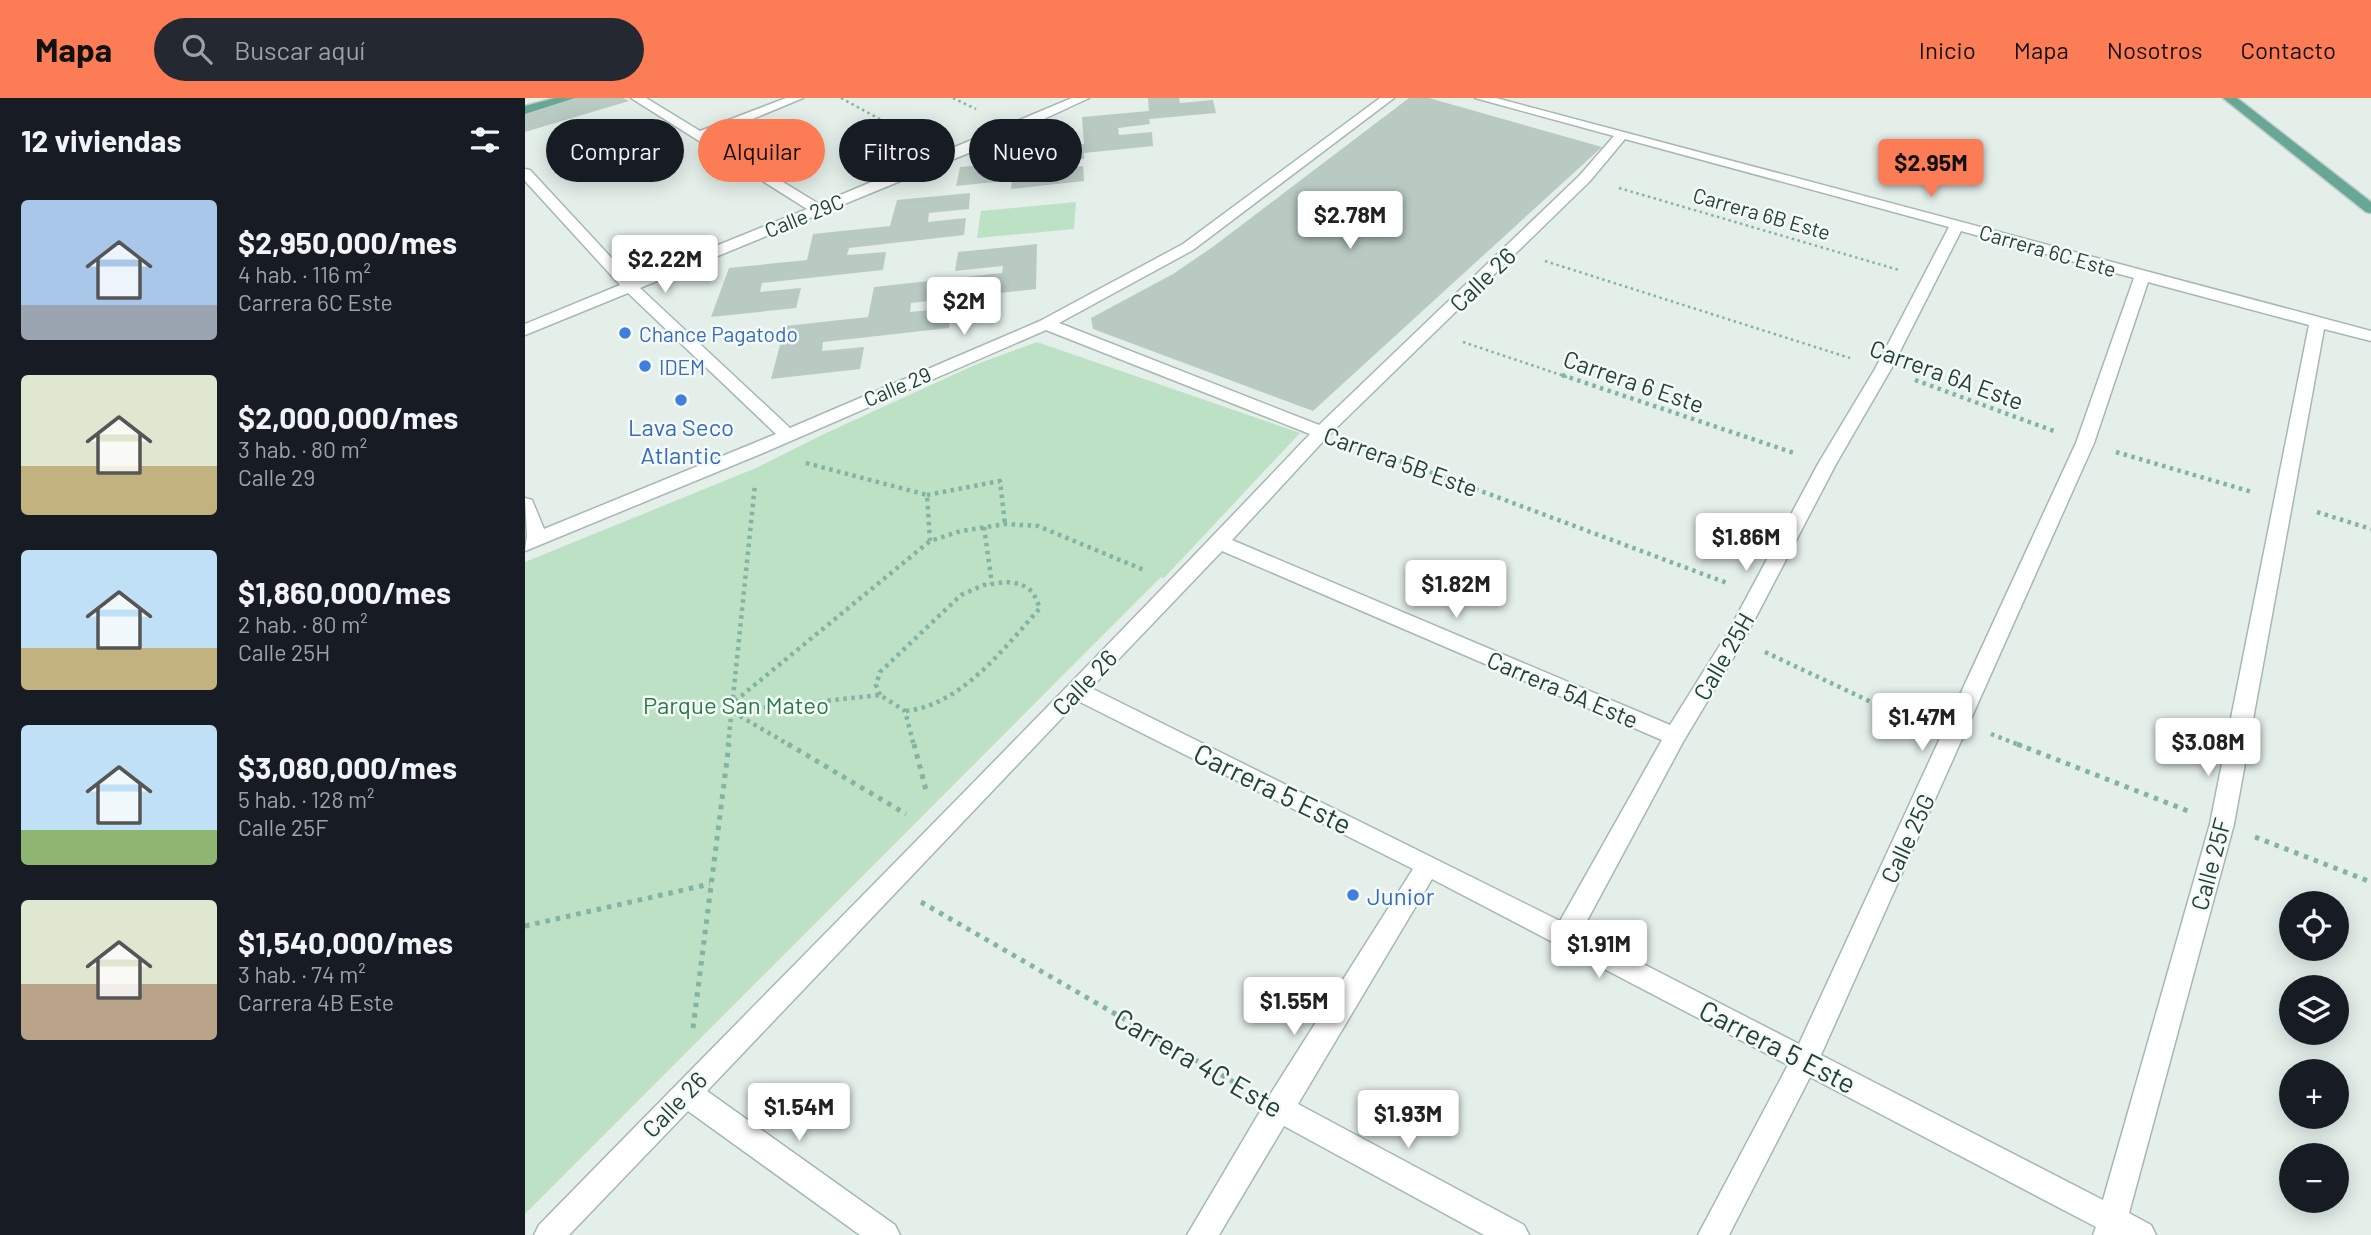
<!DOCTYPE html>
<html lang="es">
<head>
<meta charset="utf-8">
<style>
  :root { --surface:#171b24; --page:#242831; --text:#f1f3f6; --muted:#9ea1a6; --accent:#fc7c55 }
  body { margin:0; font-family:Barlow,sans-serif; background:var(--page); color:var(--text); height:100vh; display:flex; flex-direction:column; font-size:26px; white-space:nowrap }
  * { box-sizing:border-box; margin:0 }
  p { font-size:23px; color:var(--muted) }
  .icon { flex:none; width:38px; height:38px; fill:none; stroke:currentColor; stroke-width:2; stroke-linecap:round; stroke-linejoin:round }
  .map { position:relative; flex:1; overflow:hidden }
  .drawer { display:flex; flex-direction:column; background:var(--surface); width:525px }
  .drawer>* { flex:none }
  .top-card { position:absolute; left:21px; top:21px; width:665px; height:63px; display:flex; gap:14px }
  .tools { position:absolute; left:1754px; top:793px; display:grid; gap:14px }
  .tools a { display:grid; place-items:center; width:70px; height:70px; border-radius:50%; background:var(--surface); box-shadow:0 4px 18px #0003; font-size:35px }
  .price { position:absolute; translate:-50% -60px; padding:0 16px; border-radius:7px; background:#fff; color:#222; font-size:23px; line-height:46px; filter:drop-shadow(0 2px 4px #0008) }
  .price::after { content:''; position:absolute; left:50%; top:42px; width:21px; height:16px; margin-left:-10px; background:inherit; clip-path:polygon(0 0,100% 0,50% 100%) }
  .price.active { background:var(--accent); color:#111 }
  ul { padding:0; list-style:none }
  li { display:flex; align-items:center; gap:21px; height:175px; padding:0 21px }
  li span { display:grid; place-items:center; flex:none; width:196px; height:140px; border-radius:7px; color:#555 }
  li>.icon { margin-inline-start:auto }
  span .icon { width:84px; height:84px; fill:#fffc; stroke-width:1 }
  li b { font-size:30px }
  h2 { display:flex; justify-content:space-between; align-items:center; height:84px; padding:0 21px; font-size:30px }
  .tag { padding:0 24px; border-radius:32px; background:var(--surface); box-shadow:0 4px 18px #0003; font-size:24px; line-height:63px }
  .tag.active { background:var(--accent); color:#111 }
  header { display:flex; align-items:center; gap:42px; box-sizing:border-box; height:98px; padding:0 35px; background:var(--accent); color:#111 }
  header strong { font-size:33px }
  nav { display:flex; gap:38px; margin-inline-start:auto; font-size:24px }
  .search { width:490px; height:63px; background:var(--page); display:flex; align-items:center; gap:18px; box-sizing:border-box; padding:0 24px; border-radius:38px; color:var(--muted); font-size:26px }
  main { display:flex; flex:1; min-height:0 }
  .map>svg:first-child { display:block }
</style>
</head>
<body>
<header>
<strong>Mapa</strong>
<div class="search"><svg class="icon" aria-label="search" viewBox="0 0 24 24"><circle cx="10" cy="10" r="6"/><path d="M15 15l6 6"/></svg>Buscar aquí</div>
<nav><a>Inicio</a><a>Mapa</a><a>Nosotros</a><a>Contacto</a></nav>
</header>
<main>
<section class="drawer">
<h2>12 viviendas<svg class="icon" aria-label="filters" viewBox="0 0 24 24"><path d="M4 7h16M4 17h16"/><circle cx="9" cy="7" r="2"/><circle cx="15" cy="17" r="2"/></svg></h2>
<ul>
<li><span style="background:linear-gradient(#a9c7e8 75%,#9aa5b1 0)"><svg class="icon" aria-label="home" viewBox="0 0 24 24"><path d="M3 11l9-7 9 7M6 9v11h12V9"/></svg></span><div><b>$2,950,000/mes</b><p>4 hab. · 116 m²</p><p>Carrera 6C Este</p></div></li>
<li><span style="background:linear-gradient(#dfe7d0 65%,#c2b280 0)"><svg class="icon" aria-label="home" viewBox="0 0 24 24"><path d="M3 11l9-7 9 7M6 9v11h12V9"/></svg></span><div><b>$2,000,000/mes</b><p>3 hab. · 80 m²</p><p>Calle 29</p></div></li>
<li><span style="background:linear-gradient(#bfe0f5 70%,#c2b280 0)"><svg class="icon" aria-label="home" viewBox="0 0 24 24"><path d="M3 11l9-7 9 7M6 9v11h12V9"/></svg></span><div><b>$1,860,000/mes</b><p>2 hab. · 80 m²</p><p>Calle 25H</p></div></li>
<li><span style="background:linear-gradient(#bfe0f5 75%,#8fb573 0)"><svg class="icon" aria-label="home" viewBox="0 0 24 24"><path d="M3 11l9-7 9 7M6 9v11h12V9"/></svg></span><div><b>$3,080,000/mes</b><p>5 hab. · 128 m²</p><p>Calle 25F</p></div></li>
<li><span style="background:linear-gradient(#dfe7d0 60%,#b9a48a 0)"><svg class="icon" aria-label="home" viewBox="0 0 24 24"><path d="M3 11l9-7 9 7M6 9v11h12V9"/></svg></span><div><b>$1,540,000/mes</b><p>3 hab. · 74 m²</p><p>Carrera 4B Este</p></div></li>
</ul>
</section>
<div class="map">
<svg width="1846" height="1137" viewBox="0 0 1846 1137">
  <rect width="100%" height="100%" fill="#e4efea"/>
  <path fill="#bce1c5" d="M551,104L549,131L452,140L456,113Z
    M512,244L775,335L639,480L636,479L0,1116V464L231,370L299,336L452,266Z"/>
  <path fill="#b9cac3" d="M48,0H98L104,3L0,34V13Z
    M623,0H654L655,5L688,2L691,15L624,21L625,26L593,30L594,37L627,34L628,48L559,55V61L523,65L522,71L558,68L559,83L486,91L490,53L559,46L557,19L624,13Z
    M884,0H904L1077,49L788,313L568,231L566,220L648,176L689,148Z
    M474,65L471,84L431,88L435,69Z
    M445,95L444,111L404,115L403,124L441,120L439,137L324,150L322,157L361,154L358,172L237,185L235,194L276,190L271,210L186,219L204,170L282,162L288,136L365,128L372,102Z
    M512,146L511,191L386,205L385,214L426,210L424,230L298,244L297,253L339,249L335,271L246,281L260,228L343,219L349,189L477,175L478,168L430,173L433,154Z"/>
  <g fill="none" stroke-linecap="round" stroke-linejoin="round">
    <g stroke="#a6b8b1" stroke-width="3">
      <path id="minor" d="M106,0H121L175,33L261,0H278L184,39L294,106L547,0H564L463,47L115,190L265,330L515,223L658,146L855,0H869L668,152L534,225L794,327L1055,77L1089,38L950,0H971L1846,233V243L1799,231L1709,726L1604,1115L1626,1127L1631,1137H1568L1571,1129L1285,979L1204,1137H1173L1263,967L907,781L773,1006L999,1127L1004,1137H959L759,1028L694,1137H662L743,1000L888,771L553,603L182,993L370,1127L375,1137H335L163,1013L44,1137H9L14,1127C271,864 532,603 785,336L521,232L238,355L0,453L2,438L0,400L7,402L19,431L251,336L103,195L0,237V226L95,187L0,83V71L5,72L107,182L282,111ZM1100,41L1424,129L1350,271L1293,366L1202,536L1145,627L707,442L803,338L1065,83ZM1436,133L1609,180L1551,345L1274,946L1056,834L1158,644L1220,540L1311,366L1366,271ZM1623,184L1784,227L1685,726L1578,1102L1296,957L1569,345ZM697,453L1137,642L1035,823L566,590Z"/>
    </g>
    <g stroke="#c1cac8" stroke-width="3">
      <path id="major" d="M30,0H50L0,16V8Z
        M1698,0H1712L1846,104V115L1841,114Z"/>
    </g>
    <path stroke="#82b4a4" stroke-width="2.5" stroke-dasharray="2.5 3.5" stroke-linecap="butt" d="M316,0L386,38
      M428,0L451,11
      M1094,90L1374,172
      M1020,163L1325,260
      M938,244L1042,279"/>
    <path stroke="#82b4a4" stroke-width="4.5" stroke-dasharray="3.5 4.5" stroke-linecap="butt" d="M1037,277L1272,356
      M1390,282L1529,333
      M830,346L1202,485
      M1591,354L1727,394
      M281,365L402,397L405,443
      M402,397L475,383L480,426
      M1792,414L1846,431
      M459,429L467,486
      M1240,554L1393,626
      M355,597L351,587L355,574L436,497L459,487L481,484L496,486L508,494L515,510C480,549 436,608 380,613
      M210,603L405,443L436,433L480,426L513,428L619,472
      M207,613L355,597L380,613L389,648
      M208,614L266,648
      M1466,636L1497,648
      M203,648L230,386"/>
    <path stroke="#82b4a4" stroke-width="5" stroke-dasharray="4.5 6" stroke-linecap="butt" d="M263,646L381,716
      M389,646L402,696
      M1492,646L1663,713
      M1730,739L1846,784
      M396,804L719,990
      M0,828L185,786
      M168,930L204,646"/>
    <use href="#minor" fill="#fff" fill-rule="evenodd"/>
    <use href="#major" fill="#66a795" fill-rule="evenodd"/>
  </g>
  <g fill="#3f7fe0" stroke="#f5faf8" stroke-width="2.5">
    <circle cx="100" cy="235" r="7"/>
    <circle cx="120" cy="268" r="7"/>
    <circle cx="156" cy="302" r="7"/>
    <circle cx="828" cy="797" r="7"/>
  </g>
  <g text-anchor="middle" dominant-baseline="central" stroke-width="5" stroke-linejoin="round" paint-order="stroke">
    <g font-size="21" fill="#224239" stroke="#f5faf8">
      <text transform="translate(1237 115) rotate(16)">Carrera 6B Este</text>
      <text transform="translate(279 117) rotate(-22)">Calle 29C</text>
      <text transform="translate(1523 152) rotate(16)">Carrera 6C Este</text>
      <text transform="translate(372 288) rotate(-23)">Calle 29</text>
    </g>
    <g font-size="21" fill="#366cbe" stroke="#f5faf8" text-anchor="start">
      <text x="114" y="235">Chance Pagatodo</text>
      <text x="134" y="268">IDEM</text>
    </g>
    <g font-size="24" fill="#224239" stroke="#f5faf8">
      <text transform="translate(957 181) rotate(-44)">Calle 26</text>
      <text transform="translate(1422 276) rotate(20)">Carrera 6A Este</text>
      <text transform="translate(1109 283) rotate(19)">Carrera 6 Este</text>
      <text transform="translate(876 363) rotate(20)">Carrera 5B Este</text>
      <text transform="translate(1198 558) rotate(-60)">Calle 25H</text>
      <text transform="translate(559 584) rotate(-46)">Calle 26</text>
      <text transform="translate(1038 591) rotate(23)">Carrera 5A Este</text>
      <text transform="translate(1382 740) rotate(-65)">Calle 25G</text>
      <text transform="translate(1685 766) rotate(-75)">Calle 25F</text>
      <text transform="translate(149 1006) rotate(-46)">Calle 26</text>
    </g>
    <g font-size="24" fill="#366cbe" stroke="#f5faf8">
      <text x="156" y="328">Lava Seco<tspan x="156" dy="28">Atlantic</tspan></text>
      <text x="842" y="797" text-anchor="start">Junior</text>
    </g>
    <g font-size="24" fill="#297c48" stroke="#f5faf8">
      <text x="211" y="606">Parque San Mateo</text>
    </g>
    <g font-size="28" fill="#224239" stroke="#f5faf8">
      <text transform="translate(748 690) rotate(26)">Carrera 5 Este</text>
      <text transform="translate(1253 948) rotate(27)">Carrera 5 Este</text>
      <text transform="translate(674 964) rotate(30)">Carrera 4C Este</text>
    </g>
  </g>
</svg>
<div class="tools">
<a><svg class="icon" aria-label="locate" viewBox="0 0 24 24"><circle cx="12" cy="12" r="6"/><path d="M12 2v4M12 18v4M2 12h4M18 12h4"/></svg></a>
<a><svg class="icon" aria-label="layers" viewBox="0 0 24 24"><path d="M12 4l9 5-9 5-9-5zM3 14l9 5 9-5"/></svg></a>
<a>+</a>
<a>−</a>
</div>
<b class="price active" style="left:1406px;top:101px">$2.95M</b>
<b class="price" style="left:825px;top:153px">$2.78M</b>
<b class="price" style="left:140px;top:197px">$2.22M</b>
<b class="price" style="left:439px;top:239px">$2M</b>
<b class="price" style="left:1221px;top:475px">$1.86M</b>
<b class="price" style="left:931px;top:522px">$1.82M</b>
<b class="price" style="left:1397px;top:655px">$1.47M</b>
<b class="price" style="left:1683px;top:680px">$3.08M</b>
<b class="price" style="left:1074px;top:882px">$1.91M</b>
<b class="price" style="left:769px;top:939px">$1.55M</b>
<b class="price" style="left:274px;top:1045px">$1.54M</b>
<b class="price" style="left:883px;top:1052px">$1.93M</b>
<div class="top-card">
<a class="tag">Comprar</a>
<a class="tag active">Alquilar</a>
<a class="tag">Filtros</a>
<a class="tag">Nuevo</a>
</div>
</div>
</main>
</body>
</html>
